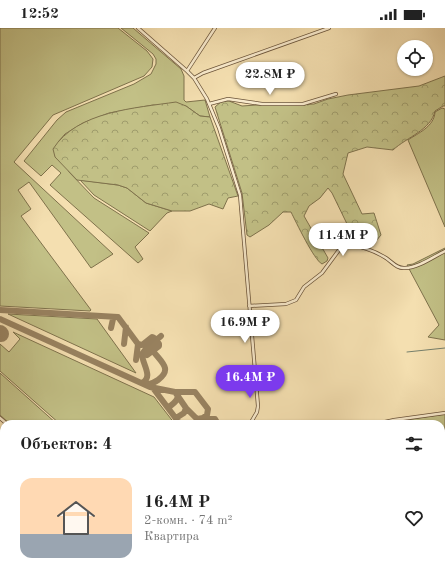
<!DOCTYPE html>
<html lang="ru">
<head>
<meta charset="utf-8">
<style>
  :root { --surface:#fff; --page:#f2f2f2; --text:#222; --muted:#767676; --accent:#7c3aed }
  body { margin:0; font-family:"Old Standard TT",serif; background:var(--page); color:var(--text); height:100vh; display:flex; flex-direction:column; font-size:15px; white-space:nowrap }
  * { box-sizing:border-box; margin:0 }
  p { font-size:13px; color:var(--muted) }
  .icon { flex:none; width:22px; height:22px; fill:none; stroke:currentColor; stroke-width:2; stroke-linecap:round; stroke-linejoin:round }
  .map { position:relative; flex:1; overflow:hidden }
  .side { position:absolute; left:0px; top:392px; width:445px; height:156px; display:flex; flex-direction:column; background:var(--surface); border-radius:12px 12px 0 0; box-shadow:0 1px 3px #0004 }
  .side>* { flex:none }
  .fabs { position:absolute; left:397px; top:12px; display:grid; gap:8px }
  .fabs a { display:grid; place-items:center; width:36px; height:36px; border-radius:50%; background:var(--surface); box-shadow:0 1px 3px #0004; font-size:20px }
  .price { position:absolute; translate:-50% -34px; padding:0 9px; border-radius:14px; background:#fff; color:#222; font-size:13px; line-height:26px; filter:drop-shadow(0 1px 2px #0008) }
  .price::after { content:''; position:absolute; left:50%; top:24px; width:12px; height:9px; margin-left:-6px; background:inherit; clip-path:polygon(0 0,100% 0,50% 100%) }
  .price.on { background:var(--accent); color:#fff }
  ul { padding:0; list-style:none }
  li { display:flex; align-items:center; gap:12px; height:100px; padding:0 20px }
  li span { display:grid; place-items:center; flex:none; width:112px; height:80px; border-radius:12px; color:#555 }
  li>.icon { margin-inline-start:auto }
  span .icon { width:48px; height:48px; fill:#fffc; stroke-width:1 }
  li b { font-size:17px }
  h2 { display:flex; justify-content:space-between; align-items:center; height:48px; padding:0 20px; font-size:17px }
  .status { display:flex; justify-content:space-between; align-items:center; height:28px; padding:0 20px; background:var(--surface); direction:ltr }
  .status svg { height:11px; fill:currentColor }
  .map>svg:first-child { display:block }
</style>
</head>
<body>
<div class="status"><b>12:52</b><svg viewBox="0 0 49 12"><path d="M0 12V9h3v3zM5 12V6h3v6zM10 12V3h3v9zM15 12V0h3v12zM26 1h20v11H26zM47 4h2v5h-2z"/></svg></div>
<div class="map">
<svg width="445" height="548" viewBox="0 0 445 548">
  <defs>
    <pattern id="forest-crowns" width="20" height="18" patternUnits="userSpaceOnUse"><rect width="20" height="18" fill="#c2c086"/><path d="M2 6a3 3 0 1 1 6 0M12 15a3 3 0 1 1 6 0" fill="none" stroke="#9f9c6c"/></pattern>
  </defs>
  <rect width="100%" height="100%" fill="#f4dfb0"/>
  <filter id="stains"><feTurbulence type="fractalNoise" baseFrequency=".005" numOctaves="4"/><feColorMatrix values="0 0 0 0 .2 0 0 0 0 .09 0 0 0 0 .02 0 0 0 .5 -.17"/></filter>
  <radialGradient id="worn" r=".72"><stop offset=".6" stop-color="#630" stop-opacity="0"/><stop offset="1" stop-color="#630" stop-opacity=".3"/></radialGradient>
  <path fill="#c2c086" stroke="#7f724c" d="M0,0H118L147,23L153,31L152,39L144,48L53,87L14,134L113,226L91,240L29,154L18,162L31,181L21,188L91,282L90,283L0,278Z
    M121,0H133L181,41L184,48V72L186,74L205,72L210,89L200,88L186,78L153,77L109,85L83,95L65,106L58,114L69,144L94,170L149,205L135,219L143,231L138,235L50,157L61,145L52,137L41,148L24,133L57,92L66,84L134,56L151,46L156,36V31L153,26Z
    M442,80L445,81V199L408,112C418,105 434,99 435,84Z
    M80,152L118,157L127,160L146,175L172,183L167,185L150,203L94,167Z
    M445,220V312L428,309L439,297L407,237L413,236Z
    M8,286L97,291L136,345Z
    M13,304L154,369L175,396H60L0,343V316L9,324L20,311Z
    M0,345L57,396H10L0,387Z
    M445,386V455L441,456V396H377Z"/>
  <path fill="url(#forest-crowns)" stroke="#7f724c" d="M445,48V78H443L435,83C431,102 407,109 393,122L367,119L348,125L343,146L362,186L374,185L381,207L376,213L360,217L348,198L332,165L328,160L320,170L309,178L304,188L328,230L327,233L322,236C314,232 296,194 291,184H283L269,197L250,209L247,207L242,165L215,79L222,73H229L242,78L271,76L297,77L314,76L328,71L348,67L419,58Z
    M176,74L186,78L200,88L210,89L238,168L228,170L223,181L209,176L190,183H172L146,175L127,160L118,157L77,152L55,129L53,121C77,83 136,80 176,74Z"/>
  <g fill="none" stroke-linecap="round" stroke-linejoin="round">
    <path stroke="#76806c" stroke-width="1" d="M407,324L445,320"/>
    <path stroke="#988260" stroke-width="6" d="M0,282L118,289L138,316L142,317L152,309C155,309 157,313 159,316V318L147,327L145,322L161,308
      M0,291L150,359L175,364L186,380L197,391L203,390L207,387L208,381L195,364H175
      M111,300L113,291L112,289
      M124,316L126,299
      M136,332L138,316
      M142,355C154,349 142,336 142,326L145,322L150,321L153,323C161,334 173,341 158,352C154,355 151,356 146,357
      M153,360L180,396
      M168,380C172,376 179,373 178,366
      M176,390L184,385L186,380
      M203,391H215L218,396"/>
    <path stroke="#988260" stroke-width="16" d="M0,305L1,306"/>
    <g stroke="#6a5339" stroke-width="4">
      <path id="minor" d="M138,0L187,43L194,50L207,71L219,100L240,167L258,378L257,384L250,396
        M187,43L215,0
        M194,50L203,45L329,0
        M209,76L228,71L262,76H303L336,66
        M249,278L286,276L296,272L304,259L322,245L339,222L345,217C359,217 375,223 386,230C392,234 397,241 405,240C418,240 433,229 445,223
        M0,390L7,396
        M376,396L394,392L445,385
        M441,457L445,456
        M441,490L445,492
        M158,544L162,548
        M181,544L182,548
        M319,544L324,548
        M428,544L436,548
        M285,548L290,544"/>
    </g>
    <use href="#minor" stroke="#f8eacc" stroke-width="2.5"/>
  </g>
  <rect width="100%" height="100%" filter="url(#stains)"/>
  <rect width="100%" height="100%" fill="url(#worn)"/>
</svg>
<div class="fabs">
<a><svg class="icon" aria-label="locate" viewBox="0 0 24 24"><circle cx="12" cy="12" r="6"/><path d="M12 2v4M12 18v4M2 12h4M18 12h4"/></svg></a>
</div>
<b class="price" style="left:270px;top:68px">22.8M ₽</b>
<b class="price" style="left:343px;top:229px">11.4M ₽</b>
<b class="price" style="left:245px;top:316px">16.9M ₽</b>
<b class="price on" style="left:250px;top:371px">16.4M ₽</b>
<section class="side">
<h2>Объектов: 4<svg class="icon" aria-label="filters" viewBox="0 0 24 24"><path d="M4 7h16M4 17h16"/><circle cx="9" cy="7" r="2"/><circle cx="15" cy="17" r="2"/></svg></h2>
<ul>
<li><span style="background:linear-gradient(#ffd9b3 70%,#9aa5b1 0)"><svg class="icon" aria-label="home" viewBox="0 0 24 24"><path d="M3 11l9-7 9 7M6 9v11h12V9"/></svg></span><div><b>16.4M ₽</b><p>2-комн. · 74 m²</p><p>Квартира</p></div><svg class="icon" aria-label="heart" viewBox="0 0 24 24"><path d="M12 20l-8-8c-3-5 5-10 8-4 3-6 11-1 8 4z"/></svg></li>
</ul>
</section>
</div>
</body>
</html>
